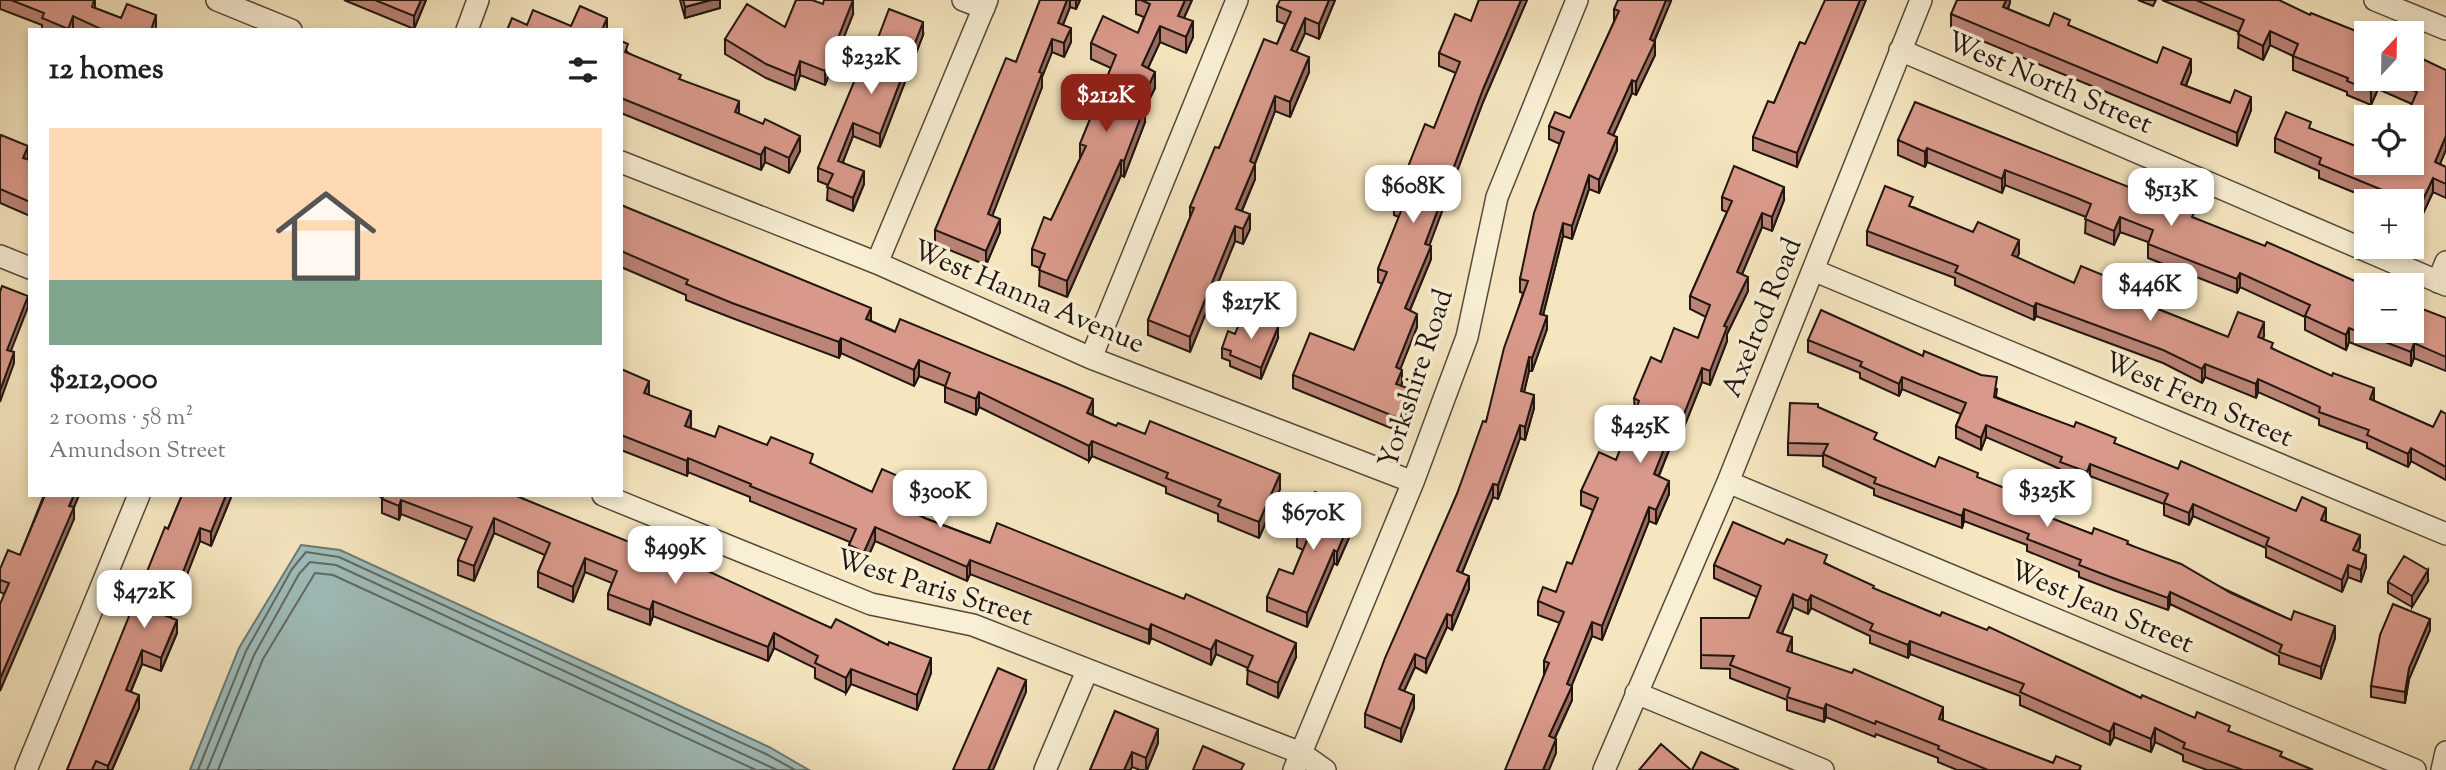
<!DOCTYPE html>
<html lang="en">
<head>
<meta charset="utf-8">
<style>
  :root { --surface:#fff; --page:#f2f2f2; --text:#222; --muted:#767676; --accent:#8f2418 }
  body { margin:0; font-family:"Sorts Mill Goudy",serif; background:var(--page); color:var(--text); height:100vh; display:flex; flex-direction:column; font-size:26px; white-space:nowrap }
  * { box-sizing:border-box; margin:0 }
  p { font-size:23px; color:var(--muted) }
  .icon { flex:none; width:38px; height:38px; fill:none; stroke:currentColor; stroke-width:2; stroke-linecap:round; stroke-linejoin:round }
  .map { position:relative; flex:1; overflow:hidden }
  .side { position:absolute; left:28px; top:28px; width:595px; height:469px; display:flex; flex-direction:column; background:var(--surface); border-radius:0px; box-shadow:0 4px 10px #0003 }
  .side>* { flex:none }
  .needle { width:46px; rotate:22deg }
  .controls { position:absolute; left:2354px; top:21px; display:grid; gap:14px }
  .controls a { display:grid; place-items:center; width:70px; height:70px; border-radius:0px; background:var(--surface); box-shadow:0 4px 10px #0003; font-size:35px }
  .price { position:absolute; translate:-50% -60px; padding:0 16px; border-radius:14px; background:#fff; color:#222; font-size:23px; line-height:46px; filter:drop-shadow(0 2px 4px #0008) }
  .price::after { content:''; position:absolute; left:50%; top:42px; width:21px; height:16px; margin-left:-10px; background:inherit; clip-path:polygon(0 0,100% 0,50% 100%) }
  .price.on { background:var(--accent); color:#fff }
  ul { padding:0; list-style:none }
  li { display:grid; align-content:center; gap:14px; height:371px; padding:0 21px }
  li span { display:grid; place-items:center; height:217px; border-radius:0px; color:#555 }
  li>.icon { margin-inline-start:auto }
  span .icon { width:126px; height:126px; fill:#fffc; stroke-width:1 }
  li b { font-size:30px }
  h2 { display:flex; justify-content:space-between; align-items:center; height:84px; padding:0 21px; font-size:30px }
  .map>svg:first-child { display:block }
</style>
</head>
<body>
<div class="map">
<svg width="2446" height="770" viewBox="0 0 2446 770">
  <rect width="100%" height="100%" fill="#f5e6bf"/>
  <filter id="stains"><feTurbulence type="fractalNoise" baseFrequency=".00286" numOctaves="4"/><feColorMatrix values="0 0 0 0 .2 0 0 0 0 .09 0 0 0 0 .02 0 0 0 .5 -.17"/></filter>
  <radialGradient id="worn" r=".72"><stop offset=".6" stop-color="#630" stop-opacity="0"/><stop offset="1" stop-color="#630" stop-opacity=".3"/></radialGradient>
  <path fill="#9fbdba" stroke="#6d7a76" stroke-width="2" d="M301,545L340,550L769,747L809,770H190L239,648Z"/>
  <g fill="none" stroke-linecap="round" stroke-linejoin="round">
    <path stroke="#606965" stroke-width="2" d="M198,770L246,651L292,569L306,552L339,557L766,754L795,770
      M207,770L254,655L299,574L310,562L336,565L777,770
      M218,770L263,659L315,573L333,575L756,770"/>
    <g stroke="#56493c" stroke-width="24">
      <path id="minor" d="M217,0L291,30
        M963,0L984,8
        M2375,0L2446,29
        M467,30L478,0
        M1900,50L2446,285
        M621,162L877,263L1091,358L1413,482
        M0,256L30,268
        M877,263L987,0
        M1813,270L2446,534
        M2438,282L2446,262
        M1091,358L1237,0
        M1728,482L2415,770
        M603,495L871,604L973,625L1301,753L1325,770
        M1636,693L1823,770
        M26,770L139,495
        M1045,770L1087,671
        M1294,770L1413,482L1467,337L1497,197L1577,0
        M1604,770L1728,482L1921,0
        M2442,770L2446,752"/>
    </g>
    <use href="#minor" stroke="#f8efd5" stroke-width="21"/>
  </g>
  <path fill="#bb8477" stroke="#211510" stroke-width="2" d="M0,0H95V8L121,18L156,29V30H42V25L0,9Z
    M344,0H426L414,29Z
    M680,0H720V8L685,18Z
    M1040,0H1080L1076,9L1070,7L1063,25L1071,42L1064,57L1052,52L1042,77V87L992,216L1000,232L986,265L935,244V230L1016,62Z
    M1136,0H1192L1184,18L1193,37L1186,53L1160,42L1148,68L1155,88L1145,108V122L1124,177L1121,175L1067,297L1039,286L1040,268L1032,265V249L1051,220L1080,159V144L1111,68L1091,59V43L1138,33L1144,17L1136,14Z
    M1335,0L1319,39L1305,33L1296,52L1309,72L1290,117L1275,111L1255,164V179L1242,211L1250,229L1243,244L1235,241L1190,352L1148,335V320L1190,218V207L1219,148L1277,44L1285,24L1277,21V6Z
    M1479,0H1527L1483,102L1429,245L1431,259L1410,310L1417,327L1400,369L1402,383L1401,386L1410,403L1398,431L1293,388V375L1354,350L1382,284L1378,282V269L1399,217L1394,215V202L1434,128L1456,73L1439,66V53L1471,21Z
    M1671,0L1654,42L1655,55L1636,95L1632,93L1613,135L1617,150L1599,193L1589,189L1572,239L1563,236L1543,315L1547,329L1532,371H1529L1524,392L1534,408L1525,440L1520,438L1498,499L1493,497L1462,573L1469,589L1452,630L1447,627L1426,673L1415,667L1404,691L1414,708L1401,742L1365,727V714L1457,494L1486,422L1523,293L1520,292V279L1560,144L1549,139V126L1570,118L1614,22V9Z
    M2010,0L2008,9L2049,26H2070L2157,63L2191,72L2186,86L2251,110L2237,146L1951,28V14Z
    M2138,0H2156L2153,6Z
    M2162,0H2279L2366,79H2412V54L2440,164L2446,167V198L2433,192L2420,220L2412,216V201H2375L2319,178V171L2275,152V138L2311,129L2404,165L2413,143H2412V104L2378,89L2371,105L2347,95V92L2293,70V56L2270,45L2263,60L2238,48L2239,32Z
    M853,14L825,85L800,75L795,90L766,78L725,54V39Z
    M923,35L880,147L853,136L843,162L864,184L853,211L827,200L828,185L818,181V168L865,72Z
    M621,41L628,53L681,80L800,151L789,173L765,162L761,170L621,113Z
    M1800,42L1797,167L1753,150V137L1774,103Z
    M0,139L30,160V216L0,203Z
    M1898,140L2194,218L2366,331L2446,318V371L2414,358L2411,366L2349,342L2346,350L2305,330V317L2240,287L2237,293L2148,258V242L2120,232L2114,245L2085,233L2086,217L2005,185L2002,193L1927,162L1925,167L1898,155Z
    M1722,197L1784,200L1772,231L1762,227L1742,274L1748,291L1727,334V341L1710,385L1702,382L1682,432L1677,430L1659,476L1669,494L1656,524L1649,521L1602,640L1592,636L1571,686L1572,700L1555,738L1556,753L1544,675V661L1560,623L1538,615V601L1556,592L1572,564L1593,510L1581,505V491L1616,460L1635,412L1634,398L1661,362L1698,338L1706,317L1690,309V296L1727,212L1722,210Z
    M621,205L871,321L1116,426L1280,489L1259,538L1218,521V514L1166,493V487L1092,456L1089,461L979,407L976,415L945,402V386L919,376L914,386L841,353L839,358L732,318L686,300V295L621,267Z
    M1913,207L2019,253L2017,258L2074,283L2115,292L2228,337L2264,336L2263,339L2273,349L2374,401L2433,427L2446,414V480L2411,461L2408,467L2367,448V443L2319,425V419L2258,392L2256,398L2205,377L2202,383L2163,363L2036,316L2034,320L1955,285V278L1867,245V231Z
    M1278,338L1261,379L1230,366V361L1222,358V348Z
    M1808,340L1997,389L1996,397L2178,469L2296,511L2326,520V521L2360,547L2358,551L2366,567L2361,582L2348,577L2342,592L2266,557V548L2193,516L2189,525L2164,515V504L2090,476L2087,484L2060,474V469L1986,437L1981,450L1956,438V426L1961,414L1902,389L1899,396L1860,378V373L1808,352Z
    M621,369L649,395L691,425L690,428L715,437L813,465L872,492L914,497L908,511L927,519L1296,657L1278,698L1247,684L1248,668L1216,654L1211,665L1151,638L1149,644L970,574L967,581L875,541L864,566L849,560V545L850,542L750,501V497L688,472L687,476L621,450Z
    M1877,441L1935,467L1978,478L2037,513L2092,534L2128,544L2291,620L2335,638L2321,679L2279,664V656L2170,604L2168,610L2113,590L2079,577V572L2027,551V545L1964,521L1962,528L1874,495V489L1823,466V456L1788,455V443Z
    M44,495H79L74,507V519L4,594L0,592V569L20,555Z
    M182,495H232L211,546L200,541L170,617L177,633L161,671L142,664L131,691L139,708L112,770H67Z
    M377,495H514L831,628L931,673L917,710L851,684L846,693L815,678V668L774,648L768,661L653,616L650,625L608,609V594L612,583L585,572L573,602L538,587V572L545,555L494,533L474,581L458,575V560L467,540L401,514L399,520L382,513V498Z
    M1355,524L1337,565L1334,563L1307,627L1267,611V597L1293,574L1303,550L1297,547V533Z
    M1784,544L1827,564L1874,589L2141,698L2230,732L2282,757L2313,770H2207L2183,761V755L2155,742L2151,752L2114,737L2110,745L2020,705V696L1910,654L1908,658L1870,643V636L1811,608L1808,614L1793,607L1782,633L1792,650V653L1943,721L2053,763L2081,770H1957L1938,762V758L1876,734L1875,737L1826,717L1824,722L1787,710V700L1730,678V669L1701,668V618H1749L1757,597L1714,578V565Z
    M2428,581L2412,607L2388,593V582Z
    M2430,630L2409,679L2405,703L2371,697V686Z
    M1115,711L1158,743L1147,770H1140L1132,767L1130,770H1090Z"/>
  <path fill="#986b61" stroke="#211510" stroke-width="2" d="M421,0H426L414,29V16Z
    M711,0H720V8L685,18V7Z
    M853,0V14L825,85V71Z
    M1067,0H1070V7L1058,37V23Z
    M1076,0H1080L1076,9Z
    M1185,0H1192L1178,31V16Z
    M1329,0H1335L1319,39V24Z
    M1521,0H1527L1483,102L1425,257V244L1483,89Z
    M1666,0L1671,1L1651,48L1655,42V55L1636,95V82L1650,39Z
    M1860,0H1866L1797,167V153Z
    M2006,0H2010V3L2003,20V7Z
    M156,15V30H151Z
    M73,16V30H68V29Z
    M607,18V30H602Z
    M1305,18V33L1291,64V50Z
    M1193,21V37L1186,53V37Z
    M923,22V35L880,147V134Z
    M1160,26V42L1142,81V65Z
    M1071,28V42L1064,57V43Z
    M2270,31V45L2263,60V46Z
    M1052,39V52L1042,77V87L988,227V214L1039,72Z
    M1309,57V72L1290,117V102Z
    M2191,59V72L2181,97V84Z
    M800,61V75L795,90V76Z
    M1155,72V88L1145,108V122L1124,177V161L1140,104Z
    M2376,79H2378V89L2371,105V91Z
    M1632,80V93L1608,147V133Z
    M1275,96V111L1250,176V161Z
    M2251,97V110L2237,146V133Z
    M739,101V116L735,112Z
    M853,123V136L838,174V161Z
    M800,136V151L789,173V158Z
    M2446,136V150L2435,176V162Z
    M1617,137V150L1599,193V180Z
    M28,146V160L23,158Z
    M765,147V162L761,170V155Z
    M1927,148V162L1925,167V152Z
    M1121,160V175L1067,297V281Z
    M1255,164V179L1236,224V209Z
    M2005,170V185L2002,193V179Z
    M864,171V184L853,211V198Z
    M1589,175V189L1572,239V226Z
    M2433,178V192L2420,220V206Z
    M1784,187V200L1772,231V217Z
    M1762,213V227L1737,286V272Z
    M1250,214V229L1243,244V229Z
    M2120,217V232L2114,245V231Z
    M1000,219V232L986,265V251Z
    M1563,223V236L1540,327V314Z
    M1235,226V241L1190,352V337Z
    M2019,240V253L2012,269V255Z
    M1431,246V259L1405,322V308Z
    M2240,273V287L2237,293V279Z
    M1748,277V291L1727,334V341L1710,385V371L1724,326Z
    M2115,280V293L2110,290Z
    M28,296V307L7,361V350Z
    M2036,303V316L2034,320V307Z
    M871,308V324L866,319Z
    M1417,314V327L1396,380V367Z
    M1547,316V329L1532,371V358Z
    M2264,322V336L2258,350V337Z
    M1278,327V338L1261,379V368Z
    M2349,328V342L2346,350V335Z
    M841,338V353L839,358V342Z
    M2414,343V358L2411,366V352Z
    M14,352V363L0,402V391Z
    M1529,357V371L1521,405V391Z
    M919,360V376L914,386V370Z
    M2205,364V377L2202,383V369Z
    M1702,368V382L1682,432V419Z
    M1402,370V383L1396,397V384Z
    M1902,377V389L1899,396V384Z
    M2258,379V392L2256,398V384Z
    M649,381V395L644,393Z
    M2374,388V401L2370,399Z
    M1410,389V403L1398,431V418Z
    M979,392V407L976,415V399Z
    M1534,395V408L1525,440V427Z
    M1093,399V415L1087,413Z
    M691,411V425L685,440V426Z
    M1677,416V430L1654,487V474Z
    M1520,425V438L1498,499V485Z
    M1986,425V437L1981,450V438Z
    M1092,441V456L1089,461V446Z
    M2411,448V461L2408,467V454Z
    M688,458V472L687,476V461Z
    M2090,464V476L2087,484V472Z
    M1280,474V489L1259,538V522Z
    M1669,481V494L1656,524V510Z
    M914,483V497L903,523V508Z
    M1493,484V497L1457,585V571Z
    M74,495H79L74,507V519L0,691V679Z
    M226,495H232L211,546V532Z
    M401,500V514L399,520V506Z
    M2037,501V513L2033,511Z
    M2193,504V516L2189,525V513Z
    M1649,507V521L1602,640V626Z
    M2326,508V520L2321,532V520Z
    M1964,509V521L1962,528V516Z
    M1355,510V524L1337,565V552Z
    M494,518V533L474,581V566Z
    M875,527V541L864,566V552Z
    M200,528V541L166,629V616Z
    M2360,535V547L2353,562V550Z
    M1334,550V563L1307,627V613Z
    M2366,555V567L2361,582V570Z
    M585,558V572L573,602V587Z
    M970,560V574L967,581V567Z
    M2348,565V577L2342,592V580Z
    M2428,570V581L2412,607V596Z
    M1469,576V589L1452,630V616Z
    M2170,592V604L2168,610V598Z
    M1793,594V607L1777,645V632Z
    M1811,595V608L1808,614V601Z
    M653,601V616L650,625V610Z
    M1447,614V627L1426,673V659Z
    M2430,619V630L2409,679L2405,703V692L2409,668Z
    M177,620V633L161,671V658Z
    M1592,622V636L1567,697V684Z
    M1151,624V638L1149,644V630Z
    M2335,626V638L2321,679V667Z
    M774,633V648L768,661V647Z
    M1792,637V650L1787,664V651Z
    M1216,640V654L1211,665V650Z
    M1910,641V654L1908,658V645Z
    M1296,643V657L1278,698V683Z
    M142,650V664L126,703V690Z
    M1415,654V667L1399,702V689Z
    M931,658V673L917,710V695Z
    M851,669V684L846,693V678Z
    M1026,680V692L993,770H988Z
    M1572,686V700L1549,750V736Z
    M139,695V708L112,770H108V766Z
    M1414,695V708L1401,742V729Z
    M1826,704V717L1824,722V709Z
    M1943,707V720L1939,732V719Z
    M2114,723V737L2110,745V732Z
    M2155,728V742L2151,752V739Z
    M1158,729V743L1147,770H1146V758Z
    M1556,739V753L1549,770H1543Z
    M1132,752V767L1130,770H1124Z"/>
  <path fill="#d9998a" stroke="#211510" stroke-width="2" d="M11,0H94L92,7L121,18L127,4L156,15L151,30H100L101,29L73,16L68,29L42,18L44,13Z
    M375,0H421L414,16Z
    M683,0H711L685,7Z
    M796,0H812L823,4L824,0H853L825,71L800,61L795,76L766,64L725,39L747,4L785,27Z
    M1040,0H1067L1058,23L1071,28L1064,43L1052,39L1039,72L1042,73L988,214L1000,219L986,251L935,230L1006,58L1016,62Z
    M1141,0H1185L1178,16L1193,21L1186,37L1160,26L1142,65L1155,72L1140,104L1145,106L1124,161L1121,160L1067,281L1039,270L1045,254L1032,249L1044,217L1051,220L1086,146L1080,144L1116,55L1091,43L1103,16L1138,33L1150,4Z
    M1280,0H1329L1319,24L1305,18L1291,50L1309,57L1290,102L1275,96L1250,161L1255,164L1236,209L1250,214L1243,229L1235,226L1190,337L1148,320L1194,208L1190,207L1215,147L1219,148L1264,39L1277,44L1291,12L1277,6Z
    M1479,0H1521L1483,89L1425,244L1431,246L1405,308L1417,314L1396,367L1402,370L1396,384L1410,389L1398,418L1293,375L1310,333L1354,350L1387,272L1378,269L1403,206L1394,202L1425,124L1434,128L1460,62L1439,53L1455,14L1471,21Z
    M1618,0H1666L1650,39L1655,42L1636,82L1632,80L1608,133L1617,137L1599,180L1589,175L1572,226L1563,223L1540,314L1547,316L1532,358L1529,357L1521,391L1534,395L1525,427L1520,425L1498,485L1493,484L1457,571L1469,576L1452,616L1447,614L1426,659L1415,654L1399,689L1414,695L1401,729L1365,714L1385,658L1457,494L1483,421L1486,422L1504,348L1528,281L1520,279L1534,213L1564,132L1549,126L1555,112L1570,118L1619,11L1614,9Z
    M1825,0H1860L1797,153L1753,137L1768,101L1774,103L1800,42L1805,44Z
    M1957,0H2006L2003,7L2049,26L2054,13L2070,20L2068,25L2157,63L2163,47L2191,59L2181,84L2230,103L2235,90L2251,97L2237,133L1951,14Z
    M2196,0H2279L2310,15L2311,13L2366,35V79H2376L2371,91L2347,81L2348,78L2293,56L2298,44L2270,31L2263,46L2238,34L2244,20Z
    M580,6L607,18L602,30H507L512,18L527,25L533,10L571,26Z
    M889,9L923,22L880,134L853,123L838,161L864,171L853,198L827,187L833,174L818,168L859,70L865,72Z
    M621,41L628,44L625,52L681,75L679,79L739,101L735,112L763,124L765,119L800,136L789,158L765,147L761,155L621,98Z
    M2412,54L2446,70V136L2435,162L2446,167V184L2433,178L2420,206L2412,201H2409L2319,164L2321,158L2275,138L2286,112L2311,122L2309,128L2366,150V163H2399L2404,165L2405,163H2412V148L2419,132L2412,128V117H2406L2417,92L2386,79H2412Z
    M1915,102L2194,213L2192,217L2265,246L2267,242L2366,286V331H2412V305L2446,318V357L2414,343L2411,352L2349,328L2346,335L2305,316L2310,305L2240,273L2237,279L2148,244L2153,230L2120,217L2114,231L2085,219L2091,204L2077,198L2005,170L2002,179L1927,148L1925,152L1898,140Z
    M1,135L28,146L23,158L30,160V202L0,189V139Z
    M1734,166L1784,187L1772,217L1762,213L1737,272L1748,277L1724,326L1727,327L1710,371L1702,368L1682,419L1677,416L1654,474L1669,481L1656,510L1649,507L1602,626L1592,622L1567,684L1572,686L1549,736L1556,739L1543,770H1505L1549,663L1544,661L1564,612L1538,601L1543,587L1556,592L1567,562L1572,564L1598,498L1581,491L1599,452L1616,460L1639,401L1634,398L1651,357L1661,362L1674,328L1698,338L1710,305L1690,296L1732,201L1722,197Z
    M1885,186L1913,197L1909,206L1973,232L1978,222L2019,240L2012,255L2074,283L2081,266L2115,280L2110,290L2228,337L2238,312L2264,322L2258,337L2273,343L2271,348L2332,376L2333,373L2374,388L2370,399L2433,427L2441,411L2446,414V467L2411,448L2408,454L2367,435L2369,430L2319,412L2320,407L2258,379L2256,384L2205,364L2202,369L2163,350L2036,303L2034,307L1955,272L1958,266L1867,231Z
    M621,205L871,308L866,319L895,332L900,319L1063,386L1093,399L1087,413L1116,426L1118,423L1145,434L1150,421L1280,474L1259,522L1218,506L1221,500L1166,478L1168,473L1092,441L1089,446L979,392L976,399L945,387L950,373L919,360L914,370L841,338L839,342L732,303L686,284L688,280L621,251Z
    M2,286L28,296L7,350L14,352L0,391V292Z
    M1821,310L1923,356L1924,351L1981,375L1997,377L1994,397L2074,427L2076,422L2116,438L2114,443L2178,469L2181,461L2296,511L2302,497L2326,508L2321,520L2360,535L2353,550L2366,555L2361,570L2348,565L2342,580L2266,545L2269,538L2193,504L2189,513L2164,503L2168,494L2090,464L2087,472L2060,462L2062,457L1986,425L1981,438L1956,426L1966,403L1902,377L1899,384L1860,366L1862,362L1808,340Z
    M1243,314L1278,327L1261,368L1230,355L1231,351L1222,348L1228,331L1235,334Z
    M621,369L649,381L644,393L691,411L685,426L715,437L719,426L767,445L771,437L813,454L810,463L872,492L882,469L914,483L903,508L927,519L990,543L997,523L1184,599L1186,594L1296,643L1278,683L1247,670L1253,656L1216,640L1211,650L1151,624L1149,630L970,560L967,567L875,527L864,552L849,545L856,529L750,486L751,484L688,458L687,461L621,435Z
    M1790,403L1818,404V407L1877,433L1874,439L1935,467L1939,457L1978,473L1977,477L2037,501L2033,511L2092,534L2094,528L2128,541L2127,544L2181,564L2231,593L2291,620L2294,611L2335,626L2321,667L2279,652L2282,645L2170,592L2168,598L2113,578L2079,565L2081,560L2027,539L2029,534L1964,509L1962,516L1874,483L1876,478L1823,454L1828,444L1788,443Z
    M1315,492L1355,510L1337,552L1334,550L1307,613L1267,597L1279,569L1293,574L1308,538L1297,533Z
    M45,495H74L69,506L74,507L0,679V604L9,583L0,580V569L8,550L20,555Z
    M182,495H226L211,532L200,528L166,616L177,620L161,658L142,650L126,690L139,695L108,766L96,761L92,770H67L165,527L168,529Z
    M384,495H514L629,542L630,538L671,554L831,628L836,619L888,645L889,642L931,658L917,695L851,669L846,678L815,663L818,656L774,633L768,647L653,601L650,610L608,594L617,571L585,558L573,587L538,572L550,543L494,518L474,566L458,560L472,527L401,500L399,506L382,499Z
    M1733,522L1784,544L1787,539L1827,555L1824,563L1874,586L1873,588L1940,616L1942,612L1987,630L1989,627L2141,698L2142,695L2195,718L2197,712L2230,726L2228,731L2282,752L2280,756L2313,770H2243L2183,748L2185,743L2155,728L2151,739L2114,723L2110,732L2020,692L2024,684L1910,641L1908,645L1870,630L1873,624L1811,595L1808,601L1793,594L1777,632L1792,637L1787,651L1852,673L1854,669L1943,707L1939,719L2053,763L2056,756L2081,766L2079,770H1988L1938,749L1939,746L1876,721L1875,724L1826,704L1824,709L1787,697L1790,688L1730,665L1734,656L1701,655V618H1749L1761,586L1714,565Z
    M2404,556L2428,570L2412,596L2388,582Z
    M2393,604L2430,619L2409,668L2405,692L2371,686L2380,635Z
    M998,668L1026,680L988,770H953Z
    M1115,711L1158,729L1146,758L1132,752L1124,770H1090Z
    M1661,744L1691,770H1639Z
    M1203,746L1244,764L1241,770H1193Z
    M1701,752L1739,770H1692Z"/>
  <g text-anchor="middle" dominant-baseline="central" stroke-width="7" stroke-linejoin="round" paint-order="stroke">
    <g font-size="28" fill="#211510" stroke="#f8efd5">
      <text transform="translate(2049 84) rotate(23)">West North Street</text>
      <text transform="translate(1028 298) rotate(23)">West Hanna Avenue</text>
      <text transform="translate(1763 318) rotate(-68)">Axelrod Road</text>
      <text transform="translate(1417 379) rotate(-72)">Yorkshire Road</text>
      <text transform="translate(2198 401) rotate(23)">West Fern Street</text>
      <text transform="translate(934 589) rotate(17)">West Paris Street</text>
      <text transform="translate(2101 608) rotate(23)">West Jean Street</text>
    </g>
  </g>
  <rect width="100%" height="100%" filter="url(#stains)"/>
  <rect width="100%" height="100%" fill="url(#worn)"/>
</svg>
<div class="controls">
<a><svg class="needle" viewBox="-14 -14 28 28"><path d="M0-13l5 13h-10z" fill="#e53935"/><path d="M0 13l5-13h-10z" fill="#767676"/></svg></a>
<a><svg class="icon" aria-label="locate" viewBox="0 0 24 24"><circle cx="12" cy="12" r="6"/><path d="M12 2v4M12 18v4M2 12h4M18 12h4"/></svg></a>
<a>+</a>
<a>−</a>
</div>
<b class="price" style="left:871px;top:96px">$232K</b>
<b class="price on" style="left:1106px;top:134px">$212K</b>
<b class="price" style="left:1413px;top:225px">$608K</b>
<b class="price" style="left:2171px;top:228px">$513K</b>
<b class="price" style="left:2150px;top:323px">$446K</b>
<b class="price" style="left:1251px;top:341px">$217K</b>
<b class="price" style="left:1640px;top:465px">$425K</b>
<b class="price" style="left:2047px;top:529px">$325K</b>
<b class="price" style="left:940px;top:530px">$300K</b>
<b class="price" style="left:1313px;top:552px">$670K</b>
<b class="price" style="left:675px;top:586px">$499K</b>
<b class="price" style="left:144px;top:630px">$472K</b>
<section class="side">
<h2>12 homes<svg class="icon" aria-label="filters" viewBox="0 0 24 24"><path d="M4 7h16M4 17h16"/><circle cx="9" cy="7" r="2"/><circle cx="15" cy="17" r="2"/></svg></h2>
<ul>
<li><span style="background:linear-gradient(#ffd9b3 70%,#7fa58c 0)"><svg class="icon" aria-label="home" viewBox="0 0 24 24"><path d="M3 11l9-7 9 7M6 9v11h12V9"/></svg></span><div><b>$212,000</b><p>2 rooms · 58 m²</p><p>Amundson Street</p></div></li>
</ul>
</section>
</div>
</body>
</html>
